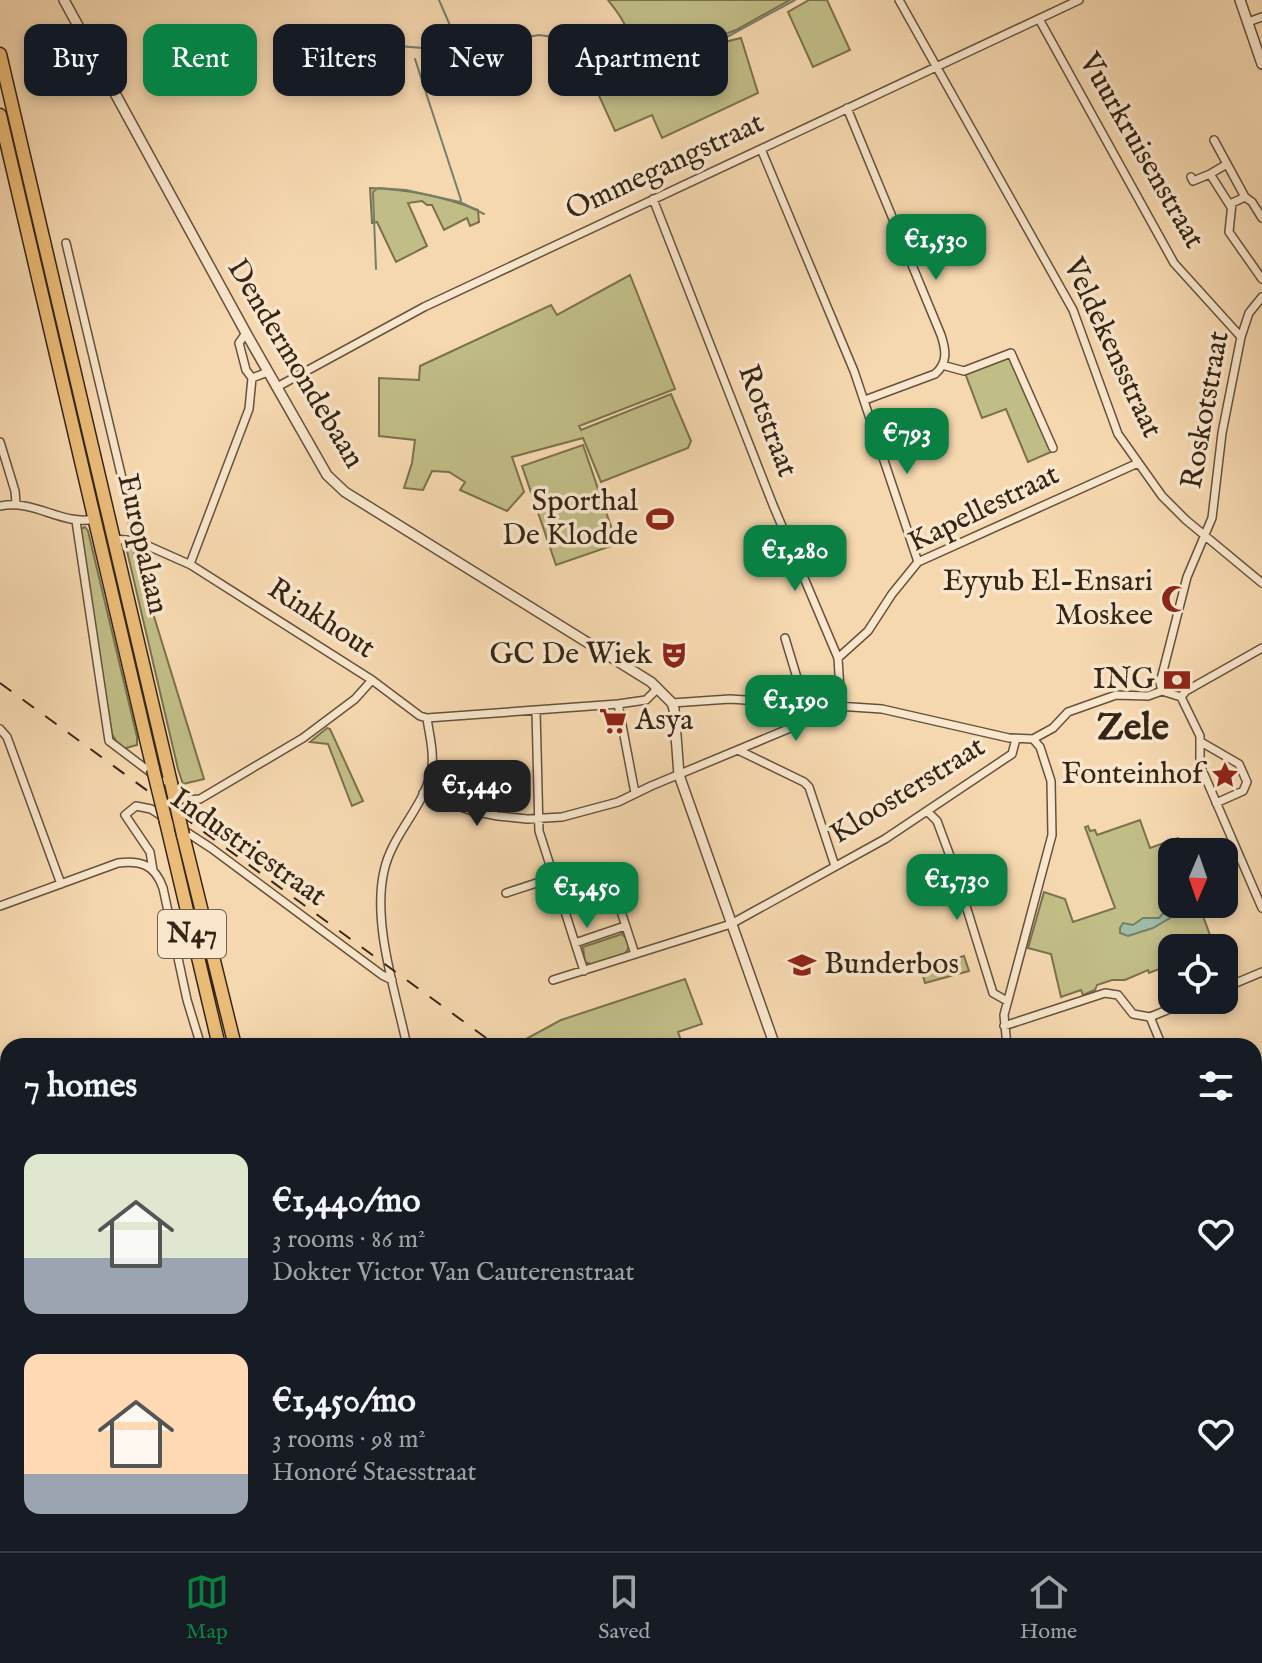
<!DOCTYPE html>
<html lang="en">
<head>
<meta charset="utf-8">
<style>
  :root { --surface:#171b24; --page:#20242c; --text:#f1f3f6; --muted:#9ea1a6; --line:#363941; --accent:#0b8043 }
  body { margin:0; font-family:"IM FELL English",serif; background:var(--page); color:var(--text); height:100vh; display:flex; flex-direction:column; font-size:30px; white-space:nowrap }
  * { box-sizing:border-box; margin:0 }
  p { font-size:26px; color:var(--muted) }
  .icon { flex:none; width:44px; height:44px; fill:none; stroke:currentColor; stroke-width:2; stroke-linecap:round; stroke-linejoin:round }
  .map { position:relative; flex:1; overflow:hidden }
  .panel { position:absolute; left:0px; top:1038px; width:1262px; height:514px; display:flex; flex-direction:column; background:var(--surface); border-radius:24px 24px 0 0; box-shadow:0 4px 12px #0003 }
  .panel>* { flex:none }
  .hud { position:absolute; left:24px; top:24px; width:800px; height:72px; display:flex; gap:16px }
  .needle { width:52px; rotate:182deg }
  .tools { position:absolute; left:1158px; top:838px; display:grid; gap:16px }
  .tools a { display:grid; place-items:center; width:80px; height:80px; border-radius:16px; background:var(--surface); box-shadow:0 4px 12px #0003; font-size:40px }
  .price { position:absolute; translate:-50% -68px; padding:0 18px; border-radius:16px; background:var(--accent); color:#fff; font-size:26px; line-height:52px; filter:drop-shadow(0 2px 4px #0008) }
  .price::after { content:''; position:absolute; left:50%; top:48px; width:24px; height:18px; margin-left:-12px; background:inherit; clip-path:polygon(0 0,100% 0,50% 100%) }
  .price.current { background:#222; color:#fff }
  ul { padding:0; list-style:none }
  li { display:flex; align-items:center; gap:24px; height:200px; padding:0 24px }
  li span { display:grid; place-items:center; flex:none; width:224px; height:160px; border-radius:16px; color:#555 }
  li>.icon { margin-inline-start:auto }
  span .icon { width:96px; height:96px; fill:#fffc; stroke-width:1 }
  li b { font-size:34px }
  h2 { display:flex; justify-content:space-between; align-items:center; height:96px; padding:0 24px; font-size:34px }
  .tag { padding:0 28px; border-radius:16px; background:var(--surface); box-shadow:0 4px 12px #0003; font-size:28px; line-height:72px }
  .tag.current { background:var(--accent); color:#fff }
  .menu { display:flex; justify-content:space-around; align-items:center; height:112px; border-top:2px solid var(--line); background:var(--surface); font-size:22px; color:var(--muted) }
  .menu a { display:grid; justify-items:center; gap:4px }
  .menu .current { color:var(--accent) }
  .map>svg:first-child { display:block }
</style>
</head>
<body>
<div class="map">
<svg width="1262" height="1551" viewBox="0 0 1262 1551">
  <rect width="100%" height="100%" fill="#f6d8b0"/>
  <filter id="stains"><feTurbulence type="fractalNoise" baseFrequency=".0025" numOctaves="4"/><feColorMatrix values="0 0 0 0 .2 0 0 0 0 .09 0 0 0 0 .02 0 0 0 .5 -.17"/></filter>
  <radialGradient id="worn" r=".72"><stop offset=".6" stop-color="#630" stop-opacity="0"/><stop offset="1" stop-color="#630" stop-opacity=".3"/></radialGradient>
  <path fill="#c1bd87" stroke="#7b714e" stroke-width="2" d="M608,0H790L736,30L707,41L637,57L626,56C633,31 623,19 608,0Z
    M809,0H827L850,50L813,67L788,12Z
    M741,38L758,93L662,138L652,115L615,131L577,47L624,63H638Z
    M370,188C409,189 442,196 478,210L479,222L470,226L467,218L444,230L432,205H427L422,201L408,203L427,246L396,262L377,222L372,223Z
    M630,275L675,389L579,426L581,430L671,394L691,441L688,448L601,482L583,438L512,457L524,492L507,511L460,490L465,482L449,472L432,471L423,490L404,488L412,463L415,440L379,436V378L419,380L420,366L551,305L557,315Z
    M1010,357L1051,452L1028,462L1006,409L982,418L965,373Z
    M583,445L617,544L556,565L522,466Z
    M85,527L88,531L137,737V745L126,748L127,751L116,741L112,734L80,537V529Z
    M132,545L204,779L183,784L178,769L127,551Z
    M327,728L330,729L363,801L352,806L328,744L310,742Z
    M1140,820L1150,848L1178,838L1183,852H1172V904H1202L1200,908L1214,946L1172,948V964L1149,973L1148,970L1125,980H1112L1097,985L1095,990L1083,995L1081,990L1061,997L1051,954L1028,948L1044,892L1065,899L1073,922L1115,908L1085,827L1088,826L1090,831L1095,830L1097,835Z
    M622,934L627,939L629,947L625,954L593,965L585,962L583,947Z
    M964,956L969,971L925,983L921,968Z
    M685,979L702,1024L678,1032L683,1046H534L524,1040L561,1020Z
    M1254,1518L1262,1528V1551H1188L1179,1544H1254Z
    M537,1544H755V1545L751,1551H538Z
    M1000,1544H1092L1081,1551H1002Z"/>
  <path fill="#9ebba6" stroke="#747f6c" stroke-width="2" d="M1165,911L1170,913V918L1153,928L1128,936L1120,933V928L1123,923L1133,925L1143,918H1159Z"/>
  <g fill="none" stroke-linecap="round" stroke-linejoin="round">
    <path stroke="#747f6c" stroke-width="2" d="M439,0L459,46L463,48L539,35L568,39L619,54
      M305,48L349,42L435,49L458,47
      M634,59L723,39L795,0
      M460,202L484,214
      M376,269L373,192L378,188L406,190L460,202L461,200L415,59"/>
    <g stroke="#65523c" stroke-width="10">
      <path id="minor" d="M899,0L1073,310L1118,434L1162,496L1186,520L1262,583
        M1039,19L1174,263L1241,337
        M1248,22L1262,17
        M847,108L941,335C946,350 948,363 935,374L865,400
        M1214,140L1245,197
        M761,149L854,371L918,562
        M1227,164L1210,174L1231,207
        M1191,177L1193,181L1210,174
        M653,199L773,505L838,658L841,707
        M1262,218L1252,202L1245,197L1232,203L1229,232L1262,279
        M66,243L137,541
        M246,333L239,343L246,370L252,378
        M942,365L964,371L1011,353L1053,448
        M277,387L424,307L1079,0
        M0,442L15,491L16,503
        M0,506C36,499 61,526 95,519
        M76,521L109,741L187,800L200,799L303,738L355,699L372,680
        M114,539L137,541L191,565L372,680L420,716L427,718L618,704L646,700L658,688
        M190,564L249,409L252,378L268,372
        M785,638L798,681V702
        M838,658L868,631L892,594L918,562L1138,463
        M1162,691L1160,683L1187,577L1212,518L1222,433L1241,337L1249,313L1262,297
        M1181,697L1200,736V765L1262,908
        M1181,697L1186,691L1262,648
        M672,703L730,699L882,709L1009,738L1033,739
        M618,704L635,793
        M536,710L539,831L584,971
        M0,729L7,737L61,884
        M1033,739L1053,728L1068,712L1116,695L1148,696L1162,691L1181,697
        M1201,742L1239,764L1247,782L1243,791L1216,803
        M738,750L804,782L809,787L835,866
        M423,793L472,811L498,816L527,819L562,817L618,802L651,786L812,719L816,716L818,705
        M928,812L937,821L953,864L993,993L1007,1001
        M153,870L150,852L125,815L136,806L151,809L211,848L382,975L392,980
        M614,890L635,954
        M506,893L555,877
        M0,906L118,863C141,860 155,865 163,888L187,1000L201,1046
        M575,943L625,926
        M553,980L731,924L885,839L1012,754L1016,739
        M1224,988L1262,972
        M1150,1017L1162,1046
        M1004,1026L1105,993L1118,995L1133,1014L1150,1017L1192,1000
        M407,1046C396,993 372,924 384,871C392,833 427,805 432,766C434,750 429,734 427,718
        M1007,1046L1004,1015L1052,835L1051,781L1040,747L1033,739
        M0,1124L8,1121
        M1254,1232L1262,1221
        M1254,1354L1262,1364
        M0,1384L8,1405
        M0,1424L8,1416
        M89,1544L93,1551
        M425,1544L429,1551
        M483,1544L487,1551
        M768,1551L799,1544"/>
    </g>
    <g stroke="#65523c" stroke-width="12">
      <path id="tertiary" d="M64,0L246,333L327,475L345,492L651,682L672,703L674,709L679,775L775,1046
        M1240,0L1262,64
        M948,1551L949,1544"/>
    </g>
    <g stroke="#352516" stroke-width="15">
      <path id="trunk" d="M0,54L171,783
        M0,115L153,769
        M166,822L219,1046
        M183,835L235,1046
        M446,1544L449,1551
        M462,1544L466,1551"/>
    </g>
    <use href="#minor" stroke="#f9e6cc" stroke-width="7"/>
    <use href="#tertiary" stroke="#f9e6cc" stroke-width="9"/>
    <use href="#trunk" stroke="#ebbc78" stroke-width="12"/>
    <path stroke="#352516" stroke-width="2" stroke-dasharray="14 14" stroke-linecap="butt" d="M0,683L497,1046
      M1167,1544L1176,1551"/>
    <g stroke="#352516" stroke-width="15" stroke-linecap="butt">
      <path id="trunk-bridge" d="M153,769L166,822
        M171,783L183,835"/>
    </g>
    <use href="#trunk-bridge" stroke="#ebbc78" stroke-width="12"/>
  </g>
  <defs>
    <g id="stadium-bare" transform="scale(2.16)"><path d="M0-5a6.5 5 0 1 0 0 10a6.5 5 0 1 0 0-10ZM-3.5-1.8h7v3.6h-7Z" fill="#8f2418" stroke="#f9e6cc" stroke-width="2.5" paint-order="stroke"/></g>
    <g id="mosque-bare" transform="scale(2.16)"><path d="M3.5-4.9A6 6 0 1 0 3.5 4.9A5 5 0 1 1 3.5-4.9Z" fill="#8f2418" stroke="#f9e6cc" stroke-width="2.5" paint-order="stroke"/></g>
    <g id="theatre-bare" transform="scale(2.16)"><path d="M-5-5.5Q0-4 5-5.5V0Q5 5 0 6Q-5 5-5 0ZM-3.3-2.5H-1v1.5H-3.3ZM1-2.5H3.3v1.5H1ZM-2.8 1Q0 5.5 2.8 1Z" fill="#8f2418" stroke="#f9e6cc" stroke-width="2.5" paint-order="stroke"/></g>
    <g id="bank-bare" transform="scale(2.16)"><path d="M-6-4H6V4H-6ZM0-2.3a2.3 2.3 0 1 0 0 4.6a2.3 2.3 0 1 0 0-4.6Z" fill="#8f2418" stroke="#f9e6cc" stroke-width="2.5" paint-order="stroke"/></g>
    <g id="supermarket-bare" transform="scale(2.16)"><path d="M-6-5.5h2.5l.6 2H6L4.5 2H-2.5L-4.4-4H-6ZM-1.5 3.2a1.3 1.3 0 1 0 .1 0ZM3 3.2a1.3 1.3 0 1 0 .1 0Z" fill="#8f2418" stroke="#f9e6cc" stroke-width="2.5" paint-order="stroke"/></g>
    <g id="sight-bare" transform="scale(2.16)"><path d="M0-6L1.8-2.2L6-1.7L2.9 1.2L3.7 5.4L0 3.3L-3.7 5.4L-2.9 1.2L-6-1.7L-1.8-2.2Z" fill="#8f2418" stroke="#f9e6cc" stroke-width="2.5" paint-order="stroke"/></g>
    <g id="school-bare" transform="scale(2.16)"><path d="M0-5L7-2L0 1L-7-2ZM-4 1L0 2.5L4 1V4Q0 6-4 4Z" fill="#8f2418" stroke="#f9e6cc" stroke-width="2.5" paint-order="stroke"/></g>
  </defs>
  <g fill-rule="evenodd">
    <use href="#stadium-bare" x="660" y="519"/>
    <use href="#mosque-bare" x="1175" y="599"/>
    <use href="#theatre-bare" x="674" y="655"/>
    <use href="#bank-bare" x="1177" y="680"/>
    <use href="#supermarket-bare" x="613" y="721"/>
    <use href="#sight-bare" x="1225" y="775"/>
    <use href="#school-bare" x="802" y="965"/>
  </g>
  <g text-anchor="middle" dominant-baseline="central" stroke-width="7" stroke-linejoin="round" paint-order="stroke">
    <rect fill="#f9e6cc" stroke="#705f4d" stroke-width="2" x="158" y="910" width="68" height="48" rx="6"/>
    <g font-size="28" font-weight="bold" fill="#352516">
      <text x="192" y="934">N47</text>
    </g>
    <g font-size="30" fill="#352516" stroke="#f9e6cc">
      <text transform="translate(1141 151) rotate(60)">Vuurkruisenstraat</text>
      <text transform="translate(665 167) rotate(-25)">Ommegangstraat</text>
      <text transform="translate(1112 348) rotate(65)">Veldekensstraat</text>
      <text transform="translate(295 364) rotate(59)">Dendermondebaan</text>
      <text transform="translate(1206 410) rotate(-80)">Roskotstraat</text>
      <text transform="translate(767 421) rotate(69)">Rotstraat</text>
      <text transform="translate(984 509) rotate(-26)">Kapellestraat</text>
      <text transform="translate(142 544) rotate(77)">Europalaan</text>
      <text transform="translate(321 619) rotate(33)">Rinkhout</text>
      <text transform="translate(908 791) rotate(-32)">Kloosterstraat</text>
      <text transform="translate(248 848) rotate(35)">Industriestraat</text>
    </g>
    <g font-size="30" fill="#352516" stroke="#f9e6cc" text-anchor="end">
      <text x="638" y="502">Sporthal<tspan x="638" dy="34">De Klodde</tspan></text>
      <text x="1153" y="582">Eyyub El-Ensari<tspan x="1153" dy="34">Moskee</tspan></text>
      <text x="652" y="655">GC De Wiek</text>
      <text x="1155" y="680">ING</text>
      <text x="635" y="721" text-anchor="start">Asya</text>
      <text x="1203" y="775">Fonteinhof</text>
      <text x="824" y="965" text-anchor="start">Bunderbos</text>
    </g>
    <g font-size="38" font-weight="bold" fill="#352516" stroke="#f9e6cc">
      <text x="1133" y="729">Zele</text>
    </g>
  </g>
  <rect width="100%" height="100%" filter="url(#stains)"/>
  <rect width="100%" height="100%" fill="url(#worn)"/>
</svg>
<div class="tools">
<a><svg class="needle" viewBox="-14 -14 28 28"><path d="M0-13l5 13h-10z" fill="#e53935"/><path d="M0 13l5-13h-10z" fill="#9ea1a6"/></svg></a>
<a><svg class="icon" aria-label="locate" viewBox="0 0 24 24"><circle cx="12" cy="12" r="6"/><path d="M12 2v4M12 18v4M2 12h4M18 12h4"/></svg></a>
</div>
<b class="price" style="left:936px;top:282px">€1,530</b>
<b class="price" style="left:907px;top:476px">€793</b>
<b class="price" style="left:795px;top:593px">€1,280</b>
<b class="price" style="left:796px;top:743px">€1,190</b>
<b class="price current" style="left:477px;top:828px">€1,440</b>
<b class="price" style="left:957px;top:922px">€1,730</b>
<b class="price" style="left:587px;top:930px">€1,450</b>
<div class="hud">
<a class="tag">Buy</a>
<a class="tag current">Rent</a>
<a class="tag">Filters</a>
<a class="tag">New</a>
<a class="tag">Apartment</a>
</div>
<section class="panel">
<h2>7 homes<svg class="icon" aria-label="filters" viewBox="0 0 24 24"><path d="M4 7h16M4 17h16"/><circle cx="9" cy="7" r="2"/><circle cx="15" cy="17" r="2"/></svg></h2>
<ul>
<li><span style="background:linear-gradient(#dfe7d0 65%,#9aa5b1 0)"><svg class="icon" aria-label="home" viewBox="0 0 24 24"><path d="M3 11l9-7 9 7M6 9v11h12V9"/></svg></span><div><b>€1,440/mo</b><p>3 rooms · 86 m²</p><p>Dokter Victor Van Cauterenstraat</p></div><svg class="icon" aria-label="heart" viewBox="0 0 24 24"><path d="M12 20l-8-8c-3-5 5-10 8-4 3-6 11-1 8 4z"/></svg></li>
<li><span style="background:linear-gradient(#ffd9b3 75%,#9aa5b1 0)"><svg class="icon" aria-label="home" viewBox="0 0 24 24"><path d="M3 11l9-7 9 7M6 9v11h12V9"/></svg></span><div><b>€1,450/mo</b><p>3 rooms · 98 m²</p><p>Honoré Staesstraat</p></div><svg class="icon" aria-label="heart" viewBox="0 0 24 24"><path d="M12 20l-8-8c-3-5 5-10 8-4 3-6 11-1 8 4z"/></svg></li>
</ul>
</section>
</div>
<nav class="menu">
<a class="current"><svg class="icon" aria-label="map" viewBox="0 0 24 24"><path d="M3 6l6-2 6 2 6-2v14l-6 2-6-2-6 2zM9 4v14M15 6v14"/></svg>Map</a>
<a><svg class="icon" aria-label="saved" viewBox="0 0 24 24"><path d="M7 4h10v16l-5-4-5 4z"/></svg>Saved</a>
<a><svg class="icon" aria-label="home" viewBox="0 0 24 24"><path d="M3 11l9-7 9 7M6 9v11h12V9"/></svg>Home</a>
</nav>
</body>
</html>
